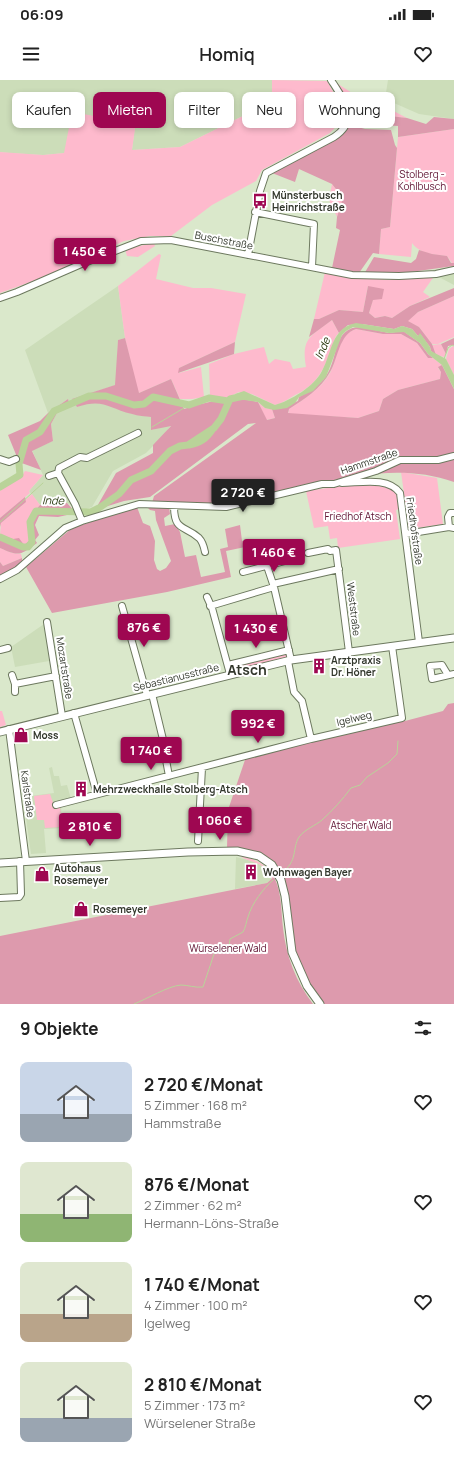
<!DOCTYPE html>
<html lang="de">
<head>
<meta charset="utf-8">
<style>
  :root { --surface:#fff; --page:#f6f6f6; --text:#222; --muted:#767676; --accent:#9e0751 }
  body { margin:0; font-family:Manrope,sans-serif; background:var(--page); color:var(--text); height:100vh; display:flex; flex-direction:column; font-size:15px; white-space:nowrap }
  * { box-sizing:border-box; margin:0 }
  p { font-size:13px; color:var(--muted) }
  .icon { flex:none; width:22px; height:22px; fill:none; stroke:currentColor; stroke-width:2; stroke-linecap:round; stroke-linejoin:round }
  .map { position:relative; height:924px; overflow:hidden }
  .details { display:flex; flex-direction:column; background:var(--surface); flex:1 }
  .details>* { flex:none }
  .banner { position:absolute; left:12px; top:12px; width:430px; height:36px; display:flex; gap:8px }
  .price { position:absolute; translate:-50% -34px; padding:0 9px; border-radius:4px; background:var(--accent); color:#fff; font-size:13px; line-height:26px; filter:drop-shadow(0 1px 2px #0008) }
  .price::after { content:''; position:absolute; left:50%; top:24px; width:12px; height:9px; margin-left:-6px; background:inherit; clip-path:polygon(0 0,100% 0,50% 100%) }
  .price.active { background:#222; color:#fff }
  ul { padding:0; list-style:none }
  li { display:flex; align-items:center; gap:12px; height:100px; padding:0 20px }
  li span { display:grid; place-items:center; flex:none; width:112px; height:80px; border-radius:8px; color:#555 }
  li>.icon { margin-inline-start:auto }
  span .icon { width:48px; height:48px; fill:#fffc; stroke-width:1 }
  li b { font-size:17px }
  h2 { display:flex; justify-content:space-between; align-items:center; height:48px; padding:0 20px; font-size:17px }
  .tag { padding:0 14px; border-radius:8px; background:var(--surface); box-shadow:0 2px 6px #0003; font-size:14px; line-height:36px }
  .tag.active { background:var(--accent); color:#fff }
  .status { display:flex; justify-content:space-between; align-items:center; height:28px; padding:0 20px; background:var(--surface); direction:ltr }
  .status svg { height:11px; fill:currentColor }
  header { display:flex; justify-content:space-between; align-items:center; height:52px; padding:0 20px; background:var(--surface); font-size:18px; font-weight:600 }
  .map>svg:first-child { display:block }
</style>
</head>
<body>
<div class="status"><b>06:09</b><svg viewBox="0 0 49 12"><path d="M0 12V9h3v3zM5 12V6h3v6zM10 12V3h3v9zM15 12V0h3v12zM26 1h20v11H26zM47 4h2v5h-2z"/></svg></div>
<header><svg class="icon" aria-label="menu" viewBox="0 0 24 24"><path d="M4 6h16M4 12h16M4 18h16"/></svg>Homiq<svg class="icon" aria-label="heart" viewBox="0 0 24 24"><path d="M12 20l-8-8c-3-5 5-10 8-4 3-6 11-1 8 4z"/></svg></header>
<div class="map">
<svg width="454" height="924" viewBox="0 0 454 924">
  <rect width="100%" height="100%" fill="#dae8cb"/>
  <path fill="#ccddb9" d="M0,0H272V17L283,25V29L271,30L259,28L180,67L132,70L139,15L100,37L65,73L43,75L9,73L0,72Z
    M388,0H454V39L419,34L385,19Z
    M454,186V205L435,195L433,190Z
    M118,206L125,258L118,260L116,305L73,319L77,327L91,322L105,324L132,334L152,337L151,350L171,345L163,356L146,373L113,391L92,427L83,430L67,423L40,425L29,411L43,395L32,370L53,361L51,344L57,333L68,319L48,333L25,270Z
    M44,544L49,581L15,587L11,567Z
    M52,687L54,696H59L61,706L67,705L71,719L61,726L62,748L44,749L46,773L31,774L23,717L54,713L49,688Z
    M236,777L256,782L267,790L272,799L267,803L235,809Z"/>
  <path fill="#febacd" d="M272,0L327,1L341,26L342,40L330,53L262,90L256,101L212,125L171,156H150L124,161L58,192L0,213V72L43,75L64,73L72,32L100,37L140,14L132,70L180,67L259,28L271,30L282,29L283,25L272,17Z
    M335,2L366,22L380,24L407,38L354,32L355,43L350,38L349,24Z
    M454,49V183H452L447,176C435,175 420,174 412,163L411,177L379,174L381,149L390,147L398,57Z
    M332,104L343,118L337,137L329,120Z
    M154,163L155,166L138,177L127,176L125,169Z
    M159,174L161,175L156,199L193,208H211L246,214L235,262L179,288V293L201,287L204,317L192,319H180L171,299L139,313L137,310L125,258L118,206Z
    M325,192L349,197L391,200V197L435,195L423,212L430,217L410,226L392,238L385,236L375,238L369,233L373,219L368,206L363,232L339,230L319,239H314Z
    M454,216V257L438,264H432L419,247L407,241L418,232Z
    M332,240L339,253L336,256C326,282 322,303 295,315C288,319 283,323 275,325L252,314L239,312L224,319L210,316L209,284L234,274L264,267L269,284L275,279L290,282L293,289L306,287C301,259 310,256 332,240Z
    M356,249L383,254H401L417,263L428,278H433L442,285L438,288L441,292L440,299L398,310L383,319L379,331L358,338L288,334L289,329C304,319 321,309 330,293C338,279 338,254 356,249Z
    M441,264L446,274L444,277L436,275L432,265Z
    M453,266L454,267V295L446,279L449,269Z
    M258,322L265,328L272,329L275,338L266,340Z
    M25,391L43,395L29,411L30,413L0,438V408L22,396Z
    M401,392L437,398L443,444L409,449Z
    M342,406C354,406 389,402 396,414C399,418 399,425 399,429L396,430L400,459L338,468L337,458L330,459L328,446L314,448L306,411Z
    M32,414L40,425C29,438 29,444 29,461L24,465L0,455L1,443L26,422L25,420Z
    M0,468L12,473L21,474L22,478L3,486L0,482Z
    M286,572L288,575L284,579L233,592L232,586Z
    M0,631H2L6,645L0,647Z
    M50,714L55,728L60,727L62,747L45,748L44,740H37L34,716Z
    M240,776C256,779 265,784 274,797L272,799C265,780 250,784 240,776Z"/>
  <path fill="#dd9aad" d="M354,32L407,38L426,44L434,37L454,39V49L398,57V46L355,43Z
    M351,45L365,49L391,50L395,65L397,68L390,147L381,149L379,174L373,173L359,193L332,188L340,150L336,148L337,137L343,118L332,104L299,89L295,102L272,93L335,59Z
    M419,170L432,174L447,176L451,183H454V186L396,194H364L374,177L411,183L416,179Z
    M368,206L384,209L382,219L373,220L369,233L375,238L385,236L392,238L410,226L454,208V216L418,232L408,241L419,247L432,264L436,275L431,271L430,267L421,255L418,256L412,249L402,246L394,249L362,244L348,245L339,253L332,240L309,257L314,239H319L339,230L363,232Z
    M361,247L389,253L403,251L420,263L428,274L433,278H428L417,263L401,254H383L356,249C339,254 338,279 330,292C321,309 304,319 289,329L288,333L358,338L379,331L383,319L398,310L440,299L441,292L438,287L442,285L454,309V402C377,375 295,415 219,426C199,428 172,424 152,423L154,416L256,343L248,344L150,417L124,421L95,430L116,393L153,373V365L171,346L151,350V337C145,336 138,336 132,334C108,328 103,318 77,327L72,319L115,305L118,260L125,258L139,313L171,299L184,329C209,321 232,316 258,322L267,340L275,338L272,329H280L298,321L299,317C309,312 319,306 326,296C339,278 332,247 361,247Z
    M454,258V265L448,266L446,274L441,264Z
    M235,262L234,274L178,293L179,288Z
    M68,319L70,327L57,333L51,344L53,361L32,371L41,390L16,381L17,377L8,355L40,341L48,333Z
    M25,417L26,422L1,443L0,447V438Z
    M67,423L76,433L58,437L39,436L35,445L39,455L35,460L37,463C20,475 20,477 0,468V455L13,459L19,458L24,465L29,461C29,444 29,438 40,425Z
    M146,426L169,427L170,434L164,438L165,446L175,444L180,452L185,477L196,475L201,497L225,492L220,469L228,467L225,449L240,445L242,461L249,460L250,466L226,471L231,497L167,512L52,533L26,487L72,448L137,427L143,443L150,446L155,461L154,480L157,489L160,491L166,488L171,481L156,440L155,431L150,430Z
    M22,478V483L0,498V482L3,486Z
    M454,623V924H323C311,908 300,890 294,870C279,818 306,773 227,768L228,730L246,677L365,647L405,641L443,631L448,624Z
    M274,797C282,813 281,831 283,848C286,876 296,902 313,924H0V856L267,803Z"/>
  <path fill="#b9d399" d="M356,243L394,249L402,246L412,249L418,256L420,253L430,267L431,271L446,279L454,295V309L442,285L428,274L420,263L404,252L389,253L353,247L346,251L342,255L326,297L313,311L299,317L295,323L287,328L274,330L265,328L258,322L238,319L235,314L244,311L275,325C290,321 315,306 322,291C332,273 331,248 356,243Z"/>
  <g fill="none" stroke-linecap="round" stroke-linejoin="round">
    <path stroke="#b9d399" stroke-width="1" d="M444,279L448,268L452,265L454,266
      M152,347L189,325
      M0,442L43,403
      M282,792C298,782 292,768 299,757C305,749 315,746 322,740C332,731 343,719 351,708L360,705L367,697L388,683L397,674L398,661
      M134,924C147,919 168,906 181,905C188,905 195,908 203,907L214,874L229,866L230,859L243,852C246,847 246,842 248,837C252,823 263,809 273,800"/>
    <path stroke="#b9d399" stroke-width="7" d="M189,365C200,363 206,359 212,350
      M0,407L20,395L19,384L26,360L40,352L54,331L89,316H106L134,325L144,324L153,317L189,325L209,318L228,321
      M0,457L23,467H28L32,462L30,442L36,431L91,432L99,428L119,414L131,400L151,391L170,371L180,366L188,365L214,348L221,339L230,319L244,316"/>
    <g stroke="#6d795f" stroke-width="8">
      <path id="minor" d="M255,132L314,144L312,187
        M248,175L260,111L266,93L334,57C360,40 344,20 331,0
        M0,218L17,212L79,185L141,161L171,160L352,195L399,196L436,194L454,190
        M0,379L9,382L16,379
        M49,396L58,393
        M342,403C359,403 388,396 400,413L419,562
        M174,426C174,452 185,445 199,458C203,462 204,467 205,472
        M82,441L75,424L58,393L59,388L80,377L87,378L138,353
        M449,447L448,437L450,433H454
        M406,454L449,447L454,448
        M308,473L328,469L330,471L336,470L349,572
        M267,486L274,507L291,580
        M243,492L300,477
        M0,499L17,490L65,448L82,441L139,424L226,427L322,404H334L376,391L400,380H438L454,376
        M273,504L339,489
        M207,517L212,528L230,594
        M122,526L147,615
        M210,526L274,507
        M47,542L62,636
        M0,570L8,568
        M288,581L294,612L302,621L311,659L402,638L392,566
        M228,585L289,570
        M12,595L15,604
        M448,595L442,585L430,586L432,599L454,594
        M15,612V604L56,596
        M152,614L167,676L166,680L169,696
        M74,633L97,714
        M9,649L26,781
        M56,725L311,659
        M198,761L202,688
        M0,818L19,817L21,814L20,781"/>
    </g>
    <g stroke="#6d795f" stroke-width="9">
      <path id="major" d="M0,652L291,580L454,558
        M0,783L188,772L237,771L259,776L272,785L281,800L285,816L292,872L307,906L320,924"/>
    </g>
    <use href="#minor" stroke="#fff" stroke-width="6"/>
    <use href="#major" stroke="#fff" stroke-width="7"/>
  </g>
  <defs>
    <g id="bus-bare" transform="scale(1.2)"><path d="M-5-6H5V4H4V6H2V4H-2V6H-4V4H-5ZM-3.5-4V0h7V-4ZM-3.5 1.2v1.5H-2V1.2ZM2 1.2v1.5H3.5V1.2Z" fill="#9e0751" stroke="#fff" stroke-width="2.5" paint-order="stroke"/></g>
    <g id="building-bare" transform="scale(1.2)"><path d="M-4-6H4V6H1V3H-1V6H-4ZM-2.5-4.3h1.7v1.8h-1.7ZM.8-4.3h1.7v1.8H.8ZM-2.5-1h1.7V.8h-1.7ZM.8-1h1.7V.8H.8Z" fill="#9e0751" stroke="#fff" stroke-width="2.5" paint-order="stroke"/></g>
    <g id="shop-bare" transform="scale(1.2)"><path d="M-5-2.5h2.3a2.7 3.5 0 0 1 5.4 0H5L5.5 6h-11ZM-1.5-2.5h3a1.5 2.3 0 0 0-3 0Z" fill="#9e0751" stroke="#fff" stroke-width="2.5" paint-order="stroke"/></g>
  </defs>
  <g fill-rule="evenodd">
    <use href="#bus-bare" x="260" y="121"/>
    <use href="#building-bare" x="319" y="586"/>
    <use href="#shop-bare" x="21" y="655"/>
    <use href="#building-bare" x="81" y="709"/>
    <use href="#building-bare" x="251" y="792"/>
    <use href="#shop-bare" x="42" y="794"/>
    <use href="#shop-bare" x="81" y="829"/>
  </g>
  <g text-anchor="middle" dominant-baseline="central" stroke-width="4" stroke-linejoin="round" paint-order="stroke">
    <g font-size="10" fill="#5f1131" stroke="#fff">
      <text x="422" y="94">Stolberg -<tspan x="422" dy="12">Kohlbusch</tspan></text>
      <text x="358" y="436">Friedhof Atsch</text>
      <text x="361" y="745">Atscher Wald</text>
      <text x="228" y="868">Würselener Wald</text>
    </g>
    <g font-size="10" font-weight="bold" fill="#32372c" stroke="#fff" text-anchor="start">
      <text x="272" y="115">Münsterbusch<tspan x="272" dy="12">Heinrichstraße</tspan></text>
      <text x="331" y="580">Arztpraxis<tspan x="331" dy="12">Dr. Höner</tspan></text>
      <text x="33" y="655">Moss</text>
      <text x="93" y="709">Mehrzweckhalle Stolberg-Atsch</text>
      <text x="54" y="788">Autohaus<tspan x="54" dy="12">Rosemeyer</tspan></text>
      <text x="263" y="792">Wohnwagen Bayer</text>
      <text x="93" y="829">Rosemeyer</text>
    </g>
    <g font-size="10" fill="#32372c" stroke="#fff">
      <text transform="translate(224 160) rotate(11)">Buschstraße</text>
      <text transform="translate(369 381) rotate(-19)">Hammstraße</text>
      <text transform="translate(415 451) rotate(82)">Friedhofstraße</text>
      <text transform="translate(354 529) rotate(83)">Weststraße</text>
      <text transform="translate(65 588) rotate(81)">Mozartstraße</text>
      <text transform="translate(176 597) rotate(-14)">Sebastianusstraße</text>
      <text transform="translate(354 638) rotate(-13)">Igelweg</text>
      <text transform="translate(28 714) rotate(82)">Karlstraße</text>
    </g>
    <g font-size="11" font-style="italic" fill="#28390f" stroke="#fff">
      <text transform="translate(322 268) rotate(-67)">Inde</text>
      <text transform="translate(53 420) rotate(1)">Inde</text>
    </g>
    <g font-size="14" font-weight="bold" fill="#32372c" stroke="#fff">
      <text x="247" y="589">Atsch</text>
    </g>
  </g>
</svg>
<b class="price" style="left:85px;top:192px">1 450 €</b>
<b class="price active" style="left:243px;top:433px">2 720 €</b>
<b class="price" style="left:274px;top:493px">1 460 €</b>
<b class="price" style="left:144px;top:568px">876 €</b>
<b class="price" style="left:256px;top:569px">1 430 €</b>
<b class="price" style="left:258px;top:664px">992 €</b>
<b class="price" style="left:151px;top:691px">1 740 €</b>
<b class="price" style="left:220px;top:761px">1 060 €</b>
<b class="price" style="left:90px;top:767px">2 810 €</b>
<div class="banner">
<a class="tag">Kaufen</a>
<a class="tag active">Mieten</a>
<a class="tag">Filter</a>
<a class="tag">Neu</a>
<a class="tag">Wohnung</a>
</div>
</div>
<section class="details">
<h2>9 Objekte<svg class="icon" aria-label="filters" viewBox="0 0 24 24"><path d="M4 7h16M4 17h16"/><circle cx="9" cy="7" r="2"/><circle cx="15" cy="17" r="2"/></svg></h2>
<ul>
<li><span style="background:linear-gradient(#c9d6e8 65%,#9aa5b1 0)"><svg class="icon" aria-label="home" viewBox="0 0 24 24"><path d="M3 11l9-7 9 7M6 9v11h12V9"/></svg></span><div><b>2 720 €/Monat</b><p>5 Zimmer · 168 m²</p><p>Hammstraße</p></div><svg class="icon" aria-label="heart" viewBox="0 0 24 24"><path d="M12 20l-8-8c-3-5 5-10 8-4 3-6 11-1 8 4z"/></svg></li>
<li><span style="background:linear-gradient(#dfe7d0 65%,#8fb573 0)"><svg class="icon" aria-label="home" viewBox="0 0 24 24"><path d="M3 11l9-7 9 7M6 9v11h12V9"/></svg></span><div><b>876 €/Monat</b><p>2 Zimmer · 62 m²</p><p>Hermann-Löns-Straße</p></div><svg class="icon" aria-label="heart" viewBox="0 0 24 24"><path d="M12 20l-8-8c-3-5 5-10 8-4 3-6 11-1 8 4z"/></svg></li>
<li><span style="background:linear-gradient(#dfe7d0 65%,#b9a48a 0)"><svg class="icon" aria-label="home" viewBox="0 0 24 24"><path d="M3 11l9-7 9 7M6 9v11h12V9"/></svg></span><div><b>1 740 €/Monat</b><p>4 Zimmer · 100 m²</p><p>Igelweg</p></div><svg class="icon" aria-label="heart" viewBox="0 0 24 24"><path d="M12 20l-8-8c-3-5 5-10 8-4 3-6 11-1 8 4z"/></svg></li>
<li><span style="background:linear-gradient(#dfe7d0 70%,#9aa5b1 0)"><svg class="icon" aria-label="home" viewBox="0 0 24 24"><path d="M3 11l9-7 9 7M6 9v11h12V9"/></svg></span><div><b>2 810 €/Monat</b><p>5 Zimmer · 173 m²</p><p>Würselener Straße</p></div><svg class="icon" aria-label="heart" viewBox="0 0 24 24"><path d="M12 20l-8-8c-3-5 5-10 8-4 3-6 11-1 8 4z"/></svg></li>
</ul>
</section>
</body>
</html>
